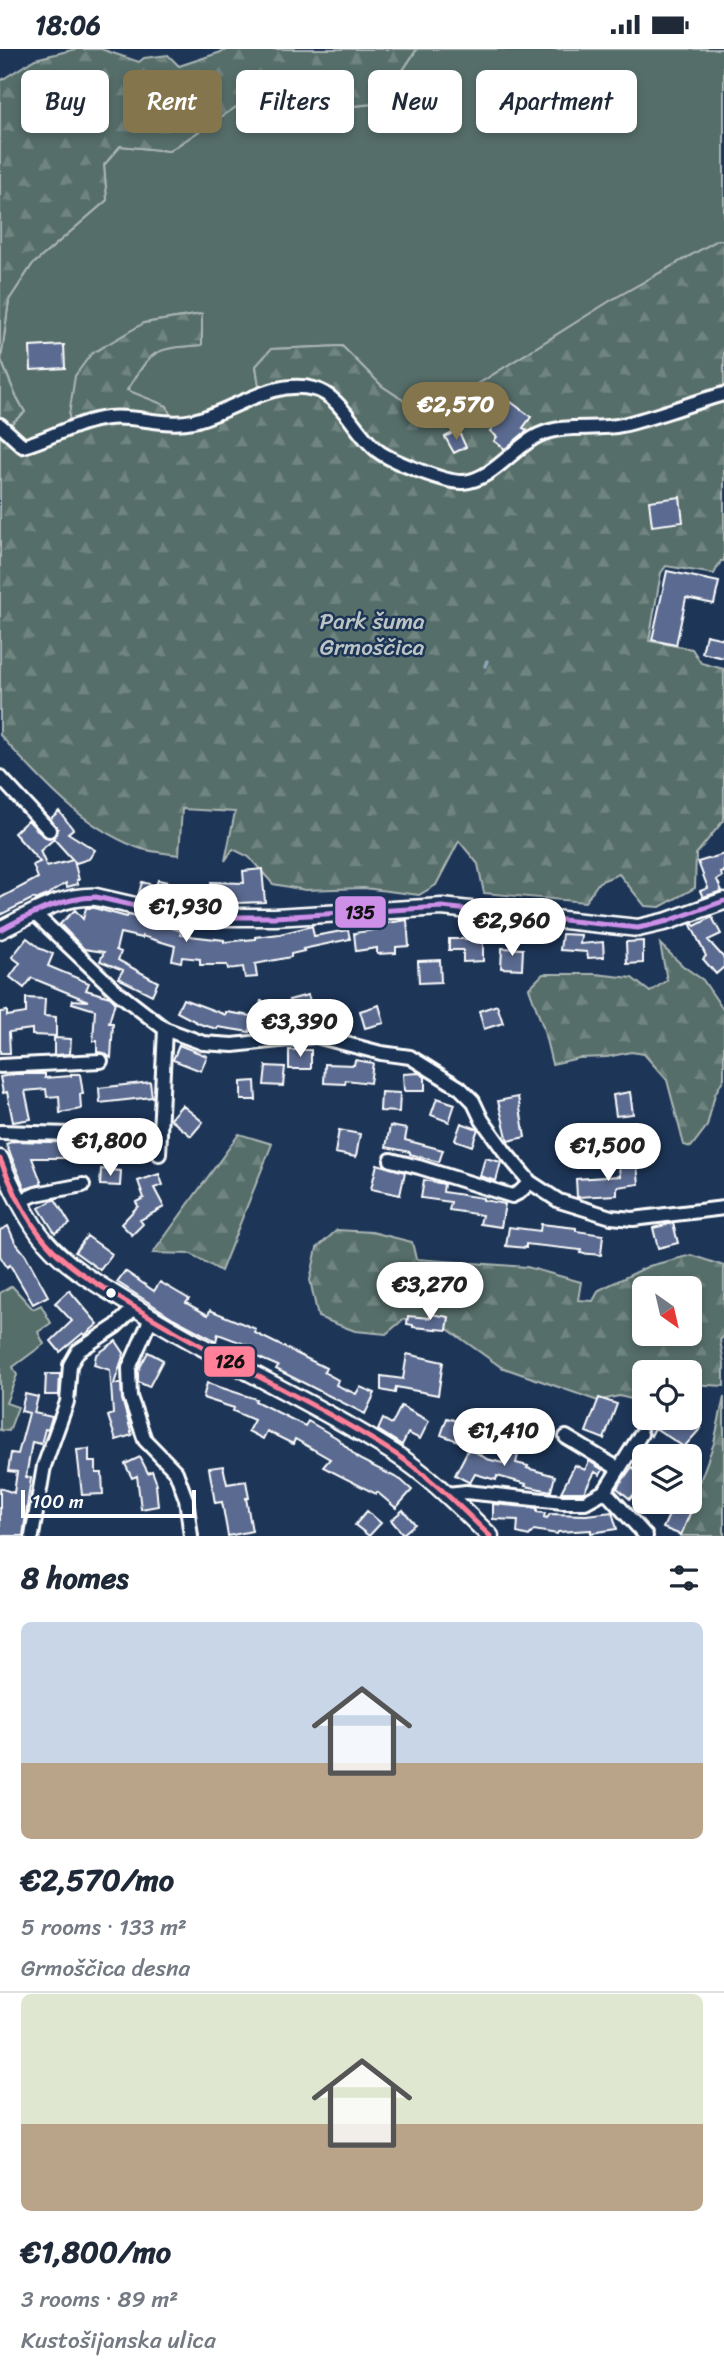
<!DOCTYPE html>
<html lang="en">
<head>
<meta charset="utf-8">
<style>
  :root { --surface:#fff; --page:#f6f6f7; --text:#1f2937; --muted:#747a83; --line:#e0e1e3; --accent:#84754c }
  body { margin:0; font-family:Sriracha,sans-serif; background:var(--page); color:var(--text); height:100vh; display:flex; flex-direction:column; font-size:26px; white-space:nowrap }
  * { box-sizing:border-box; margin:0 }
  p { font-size:23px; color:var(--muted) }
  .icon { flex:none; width:38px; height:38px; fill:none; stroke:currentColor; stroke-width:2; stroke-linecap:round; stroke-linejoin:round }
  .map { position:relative; height:1487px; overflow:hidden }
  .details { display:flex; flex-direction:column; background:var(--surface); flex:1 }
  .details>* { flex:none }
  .hud { position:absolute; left:21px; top:21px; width:682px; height:63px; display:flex; gap:14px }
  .needle { width:46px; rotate:146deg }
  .fabs { position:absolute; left:632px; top:1227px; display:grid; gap:14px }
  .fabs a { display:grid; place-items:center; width:70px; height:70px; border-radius:10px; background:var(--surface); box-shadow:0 4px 10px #0003; font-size:35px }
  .scale { position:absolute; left:21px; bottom:18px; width:175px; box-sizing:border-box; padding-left:7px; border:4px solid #fff; border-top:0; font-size:19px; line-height:24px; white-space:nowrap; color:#fff; -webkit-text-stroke:5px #1d3557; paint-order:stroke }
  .price { position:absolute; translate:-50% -60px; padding:0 16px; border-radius:24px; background:#fff; color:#222; font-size:23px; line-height:46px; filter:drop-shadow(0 2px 4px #0008) }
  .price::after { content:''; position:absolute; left:50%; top:42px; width:21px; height:16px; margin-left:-10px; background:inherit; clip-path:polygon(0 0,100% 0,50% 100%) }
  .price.active { background:var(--accent); color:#fff }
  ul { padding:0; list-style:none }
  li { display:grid; align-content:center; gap:14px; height:371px; padding:0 21px }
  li+li { border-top:2px solid var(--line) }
  li span { display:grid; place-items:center; height:217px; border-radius:10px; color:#555 }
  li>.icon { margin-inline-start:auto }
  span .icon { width:126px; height:126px; fill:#fffc; stroke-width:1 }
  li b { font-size:30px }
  h2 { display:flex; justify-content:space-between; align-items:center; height:84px; padding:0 21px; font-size:30px }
  .pill { padding:0 24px; border-radius:10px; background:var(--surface); box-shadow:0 4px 10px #0003; font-size:24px; line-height:63px }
  .pill.active { background:var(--accent); color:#fff }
  .status { display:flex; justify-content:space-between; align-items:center; height:49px; padding:0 35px; background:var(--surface); direction:ltr }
  .status svg { height:19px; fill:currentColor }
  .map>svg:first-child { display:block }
</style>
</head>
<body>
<div class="status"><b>18:06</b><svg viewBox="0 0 49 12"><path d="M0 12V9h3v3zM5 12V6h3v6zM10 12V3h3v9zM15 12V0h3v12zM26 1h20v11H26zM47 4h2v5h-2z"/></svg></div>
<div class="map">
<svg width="724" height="1487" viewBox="0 0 724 1487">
  <defs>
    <pattern id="forest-firs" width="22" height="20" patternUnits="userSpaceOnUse" patternTransform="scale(1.75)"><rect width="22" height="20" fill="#576e6a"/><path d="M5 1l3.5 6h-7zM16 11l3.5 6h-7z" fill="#708480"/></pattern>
  </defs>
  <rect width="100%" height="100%" fill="#1d3557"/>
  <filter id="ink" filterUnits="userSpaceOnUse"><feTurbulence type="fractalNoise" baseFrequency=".0143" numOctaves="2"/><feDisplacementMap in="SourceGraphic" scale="14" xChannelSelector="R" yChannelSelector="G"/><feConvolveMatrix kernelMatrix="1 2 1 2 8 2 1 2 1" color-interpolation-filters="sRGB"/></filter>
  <g filter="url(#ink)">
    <path fill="#576e6a" stroke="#abb6b4" stroke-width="2" d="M417,0H724V191H718L610,252L427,367L382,337L342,297L272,300L256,317L261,350L174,378L167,357L127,342C154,299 151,300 202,296V265L144,274L71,383L22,406L0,384L25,363L15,345L1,311L9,251L32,216L107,151L104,116L121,97L169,102L236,58L278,69L300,63L381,54Z
      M12,1237L33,1260L41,1256L51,1274L38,1283L44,1295L13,1318L17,1326L6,1354L18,1358L9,1382L0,1381V1244Z"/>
    <path fill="url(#forest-firs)" stroke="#abb6b4" stroke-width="2" fill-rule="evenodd" d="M76,0H101L139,13L144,9L168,6L179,17L230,0H417L381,54L300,63L278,69L236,58L169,102L120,97L104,116L107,151L32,216L9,251L1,311L15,345L25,363L7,378L0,369V32L35,10Z
      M718,191H724V512H721L714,525L666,517L661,524L649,592L692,600L701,614L724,620V771L696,805L695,839L660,858L645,857L619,825L599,833L585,853L484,844L478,815L459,792L436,836L419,846L364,839L305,841L273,835L249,808L233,800L225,812L235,763L182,760L179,806C165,804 149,803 136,798C80,776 40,730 0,686V384L22,406L70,383L69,366L75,327L91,305L144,274L202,265V296C152,300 154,299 127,341L167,357L174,378L261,350L256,317L271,300L342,297L382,337L427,367L610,252Z
      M660,895L683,917L703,931L724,962V1029L715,1045L707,1077L691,1098L684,1096L667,1031L644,1005L631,1003L607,1008L579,1009L552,1015L543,978L529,939L543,925H595L632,929L650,943L667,931Z
      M239,1085L272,1095L221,1222L191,1205L153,1204Z
      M337,1181L372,1183L412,1193L416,1210L527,1218L581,1233L578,1251L593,1252L599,1241L649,1217L691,1206L724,1217V1287L720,1291L724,1315V1337L690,1335V1323H644V1353L619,1347L598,1352L547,1334L501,1318L435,1271L404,1270L386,1285L355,1282L318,1268L310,1231L317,1199ZM644,1239H690V1284H644Z
      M724,1348V1487H680L714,1394Z"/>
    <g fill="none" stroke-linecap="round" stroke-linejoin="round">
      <path stroke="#8ca6b8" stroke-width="3.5" d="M485,617L487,612"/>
    </g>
    <path fill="#5a6b90" stroke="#fff" stroke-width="2" fill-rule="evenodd" d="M64,296L65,319L31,321L30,298Z
      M511,353L531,368L523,379L527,381L524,384L505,400L494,392L497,388L490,382Z
      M458,381L466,398L454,404L445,388Z
      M680,448L683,473L652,477L649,452Z
      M667,522L719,533L714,555L686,549L676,596L652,591Z
      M706,586L724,590V609L702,604Z
      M59,762L73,780L68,784L95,801L89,810L76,814L74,812L79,831H77L78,835L67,838L66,834L45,847L36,851L34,849L0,866V849L38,829L33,816L40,813L14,784L28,771L43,787L52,789L55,787L58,780L50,770ZM54,790L73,811L47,818L40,802Z
      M724,805V823L721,824L722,828L717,831L722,842L703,848L700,842L708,839L698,813Z
      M262,820L265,853L210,855L211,833L244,834L243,822Z
      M158,831L168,833L163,853L138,847L142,833L156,837Z
      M86,859H94L127,868L128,866L147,870L181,882L180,886L224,891V893L255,890V888L280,885L312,877L314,887L348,881L350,890L303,900L304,902L291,905V908L255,915L257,928L245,929L243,918L228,920L227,916H200V910L182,908L181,913L172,911L175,897L142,887V889L120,884L116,901L121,903L118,911L158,933L152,946L118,929L123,921L100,912L104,903L84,900L60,875L75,861L83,870Z
      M712,868L721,885L708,891L724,909V918L716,925L703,910L706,907L691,876L693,875L695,877Z
      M407,871L409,897L396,898V904L377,905V899L356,902L354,884L382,880L381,875Z
      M562,885L581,886L580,895L603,893L604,908L588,909L587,903L560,901Z
      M27,889L41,900L53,905L48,917L89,934L86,941L110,948L115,953L109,974H113L111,1009L104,1004L97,1003V992H93L95,961L72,954L73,951L88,952L32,929L24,939L10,928L20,914L12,908Z
      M449,890H483V912L463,913V901H449Z
      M643,892V914L627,915L626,893Z
      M502,899L523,900L522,920L501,919Z
      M440,911L441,933L419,934L418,912Z
      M308,946L314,963L295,969L289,951Z
      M26,949L45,950L44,967L56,968V987L32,986V980L9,983L10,1004H0V963L7,962V967L26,964Z
      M183,950L226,966V963L252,967L250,983L218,978L217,980L200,975L177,963Z
      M261,952L277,955L273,976L256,973Z
      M379,956L384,974L365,979L360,962Z
      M497,956L503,974L484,980L479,962Z
      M54,989L71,990L70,1005L54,1006Z
      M179,996L207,1007L201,1022L173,1011Z
      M289,1001H311V1020H289Z
      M355,1011L373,1014L370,1034L346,1031L345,1035L324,1034L325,1015L354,1016Z
      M266,1017L285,1018L283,1037L264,1036Z
      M419,1024L425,1028V1042H404L403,1025Z
      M15,1025H45V1029L71,1027V1025H80L83,1045H80L81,1060L60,1064L59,1047L47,1048L46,1040L25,1042L31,1070L13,1073L7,1043L3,1044L0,1028Z
      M255,1032L256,1051H241V1033Z
      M150,1033L152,1048L100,1054L99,1039Z
      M381,1043L400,1044L399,1063L380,1062Z
      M630,1043L633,1065L616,1067L613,1046Z
      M518,1048L525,1088L508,1092L498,1052Z
      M437,1049L455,1055L449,1073L431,1066Z
      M182,1056L203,1073L191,1087L170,1070Z
      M461,1074L478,1080L472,1097L455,1091Z
      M390,1077L407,1080L405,1091L443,1101L439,1113L410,1105V1103L386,1098Z
      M339,1081L360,1085L356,1108L335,1104Z
      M129,1084H148V1105H129L125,1093H128Z
      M14,1092L84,1094L85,1105H68V1109H32L42,1135L25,1140L6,1095Z
      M112,1092L123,1093L122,1105H98L99,1095Z
      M485,1109L501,1113L496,1132L480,1127Z
      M377,1115L405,1123L400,1146L371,1140Z
      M637,1116L639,1135L617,1138V1146L577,1148L576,1130L620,1127L619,1118Z
      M101,1120L121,1122L120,1137L100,1136Z
      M159,1125L163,1136L154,1139L164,1158L140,1171L143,1175L132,1186L121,1175L138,1157L136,1153L144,1149L138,1132Z
      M424,1131L444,1135L443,1143L483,1149V1151L505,1155L501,1178L480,1175L482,1166L449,1161L451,1153L421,1149Z
      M55,1150L70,1175L55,1184L39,1159Z
      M673,1174L678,1194L658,1199L653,1179Z
      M541,1175L576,1179V1182L603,1186L601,1206L580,1204L581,1201L526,1195V1199L506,1197L509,1178L540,1182Z
      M8,1177L15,1193L25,1205L48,1247L33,1255L10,1216L7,1218L0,1207V1181Z
      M87,1187L112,1205L100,1221L75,1203Z
      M125,1222L154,1242L160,1233L189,1250L186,1254L208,1266L210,1261L256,1280L255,1284L326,1319L324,1323L338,1331L336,1336L356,1345L360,1338L375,1344L365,1365L276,1320L278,1317L250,1305L253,1298L218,1285L216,1292L173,1269L117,1233Z
      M69,1241L98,1275L85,1286L83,1284L60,1303L51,1292L72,1272L55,1254Z
      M431,1265L449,1268L447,1281L413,1278V1276L407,1275L408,1267L430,1269Z
      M116,1292L124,1304L114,1335H121L122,1350L132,1386L116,1391L108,1367L113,1365L110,1321L94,1316L96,1306Z
      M148,1303L163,1311L149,1338L138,1333V1322Z
      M407,1305L443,1313L438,1346L396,1338L395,1344L381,1341V1327L403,1330Z
      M46,1325H60L59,1346H45Z
      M207,1334L256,1350L255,1352L305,1377L308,1372L337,1389L359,1410L401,1431L412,1441L396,1459L377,1443L376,1445L323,1418L330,1410L295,1390L293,1395L267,1382L263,1390L248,1382L254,1371L233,1362L234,1359L203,1349Z
      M25,1345L38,1348L34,1364L52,1368L48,1381L45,1380L41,1395L32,1393L26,1428L31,1429L23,1487H0V1439L14,1444L17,1423L8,1422L11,1404L18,1405L29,1364L21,1362Z
      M599,1349L617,1355L604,1390L586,1383Z
      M401,1357L429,1372L420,1390L408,1384L402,1396L378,1381L383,1370L392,1375Z
      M638,1368H683L688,1372L691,1369L701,1379L684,1398L655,1379L651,1387L645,1377L634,1376Z
      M447,1369L464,1374L458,1392L441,1386Z
      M512,1383L523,1386L516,1414L528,1417L527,1419L555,1427L551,1442L525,1437L526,1435L497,1427L496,1431L475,1425L470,1434L455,1426L469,1399L487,1410L503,1414Z
      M89,1400V1413H96V1424H102L103,1445L82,1446L77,1401Z
      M140,1408L148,1424L152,1422L157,1435L156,1436L158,1457L141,1460L137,1427L132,1429L125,1415Z
      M589,1412L603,1421L600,1426L595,1423L584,1443H561L575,1416L585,1421Z
      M223,1417L227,1435L246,1432L249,1449H246L252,1482L228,1487L222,1453L215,1454L209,1419Z
      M632,1418L644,1428V1434L630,1450L617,1439Z
      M493,1455L537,1459V1463L545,1464L544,1468L547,1469L550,1465L586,1466L612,1463L617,1480L591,1484V1481L558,1483L557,1485L534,1481L529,1487L517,1484L518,1471L493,1470Z
      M674,1455L691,1462L681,1486L663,1479Z
      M403,1461L415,1475L403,1485L391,1471Z
      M367,1462L381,1474L369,1487L355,1476Z"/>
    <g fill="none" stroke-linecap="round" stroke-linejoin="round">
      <g stroke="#fff" stroke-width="18">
        <path id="minor" d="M0,376L23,397C52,389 78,372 108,369C137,366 164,378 193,372C232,363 272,329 314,340C341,346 357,387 378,402C391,412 446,434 463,433C493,431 513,398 539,386C565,374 595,382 622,376C657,368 690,354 724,345
          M0,728L49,781
          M35,865L117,943L165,980L203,994L233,996L316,987L381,1004L410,1008L460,1039L473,1052L482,1071L505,1103L530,1133L559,1152L611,1168L633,1170L724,1159
          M0,1017L101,1012
          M0,1083L106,1086
          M159,1105L165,980
          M391,1111L419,1118L512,1147L520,1143L530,1133
          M20,1152L36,1145L83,1136
          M151,1269L129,1319L130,1348L145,1391L176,1423L186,1450L191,1487
          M566,1388L619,1420
          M605,1442L646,1487
          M447,1445L466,1443L563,1453H585L605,1442L641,1385
          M32,1487L44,1417L67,1353L70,1316L78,1302L116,1277L135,1258"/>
      </g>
      <g stroke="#fff" stroke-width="21">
        <path id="tertiary" d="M0,881C31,866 61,846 96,848L183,868H275L442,858L638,879L668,872L724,852
          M0,1110C9,1134 29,1174 46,1193C70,1221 105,1239 136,1259C219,1312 311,1351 394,1404C430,1427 460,1458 490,1487"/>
      </g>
      <use href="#minor" stroke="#1d3557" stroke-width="12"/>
      <use href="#tertiary" stroke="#1d3557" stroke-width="16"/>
      <g stroke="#1d3557" stroke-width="10">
        <path id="bus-1" d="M0,881C31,865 60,849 96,848L183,868H275L442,858L638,879L668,872L724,852"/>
      </g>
      <g stroke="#1d3557" stroke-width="10">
        <path id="bus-2" d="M0,1110C12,1139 25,1169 46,1193C69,1220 101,1237 131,1256C216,1310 309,1349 394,1404C430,1427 460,1458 490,1487"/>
      </g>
      <use href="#bus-1" stroke="#ce8fe9" stroke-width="5"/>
      <use href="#bus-2" stroke="#ff8098" stroke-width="5"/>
    </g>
  </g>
  <circle fill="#fff" stroke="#1d3557" stroke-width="2.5" cx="111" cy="1244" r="6"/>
  <g text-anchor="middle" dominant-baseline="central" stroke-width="5" stroke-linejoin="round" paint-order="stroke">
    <g font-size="23" fill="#bcc5c3" stroke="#1d3557">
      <text x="372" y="572">Park šuma<tspan x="372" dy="26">Grmoščica</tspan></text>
    </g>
  </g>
  <g stroke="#1d3557" stroke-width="2.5">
    <rect x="334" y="846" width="53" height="34" rx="7" fill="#ce8fe9"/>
    <rect x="203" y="1296" width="53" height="33" rx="7" fill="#ff8098"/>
  </g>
  <g font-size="19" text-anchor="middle" font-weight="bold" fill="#111">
    <text x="360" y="870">135</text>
    <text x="230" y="1319">126</text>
  </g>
</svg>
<div class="fabs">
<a><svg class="needle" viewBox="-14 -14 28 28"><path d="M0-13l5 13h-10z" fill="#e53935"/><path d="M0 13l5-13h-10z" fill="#747a83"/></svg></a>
<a><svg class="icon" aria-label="locate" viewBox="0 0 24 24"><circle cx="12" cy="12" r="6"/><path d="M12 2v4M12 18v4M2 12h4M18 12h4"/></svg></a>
<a><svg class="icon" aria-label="layers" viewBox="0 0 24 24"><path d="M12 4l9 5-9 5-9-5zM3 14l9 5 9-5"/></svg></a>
</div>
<div class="scale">100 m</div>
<b class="price active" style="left:456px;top:393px">€2,570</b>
<b class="price" style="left:186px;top:895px">€1,930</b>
<b class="price" style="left:512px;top:909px">€2,960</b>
<b class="price" style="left:300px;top:1010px">€3,390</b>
<b class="price" style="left:110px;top:1129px">€1,800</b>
<b class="price" style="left:608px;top:1134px">€1,500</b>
<b class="price" style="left:430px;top:1273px">€3,270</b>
<b class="price" style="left:504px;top:1419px">€1,410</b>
<div class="hud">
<a class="pill">Buy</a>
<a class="pill active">Rent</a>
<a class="pill">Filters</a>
<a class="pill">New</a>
<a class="pill">Apartment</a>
</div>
</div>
<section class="details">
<h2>8 homes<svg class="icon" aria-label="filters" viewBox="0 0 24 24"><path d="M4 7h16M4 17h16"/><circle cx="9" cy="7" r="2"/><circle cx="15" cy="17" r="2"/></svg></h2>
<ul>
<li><span style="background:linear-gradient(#c9d6e8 65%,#b9a48a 0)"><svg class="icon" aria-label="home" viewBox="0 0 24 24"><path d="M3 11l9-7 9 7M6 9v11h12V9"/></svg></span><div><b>€2,570/mo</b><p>5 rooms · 133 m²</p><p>Grmoščica desna</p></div></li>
<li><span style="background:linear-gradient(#dfe7d0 60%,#b9a48a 0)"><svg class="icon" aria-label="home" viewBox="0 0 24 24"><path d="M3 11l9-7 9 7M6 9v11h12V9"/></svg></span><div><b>€1,800/mo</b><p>3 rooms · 89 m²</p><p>Kustošijanska ulica</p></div></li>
</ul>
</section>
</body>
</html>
